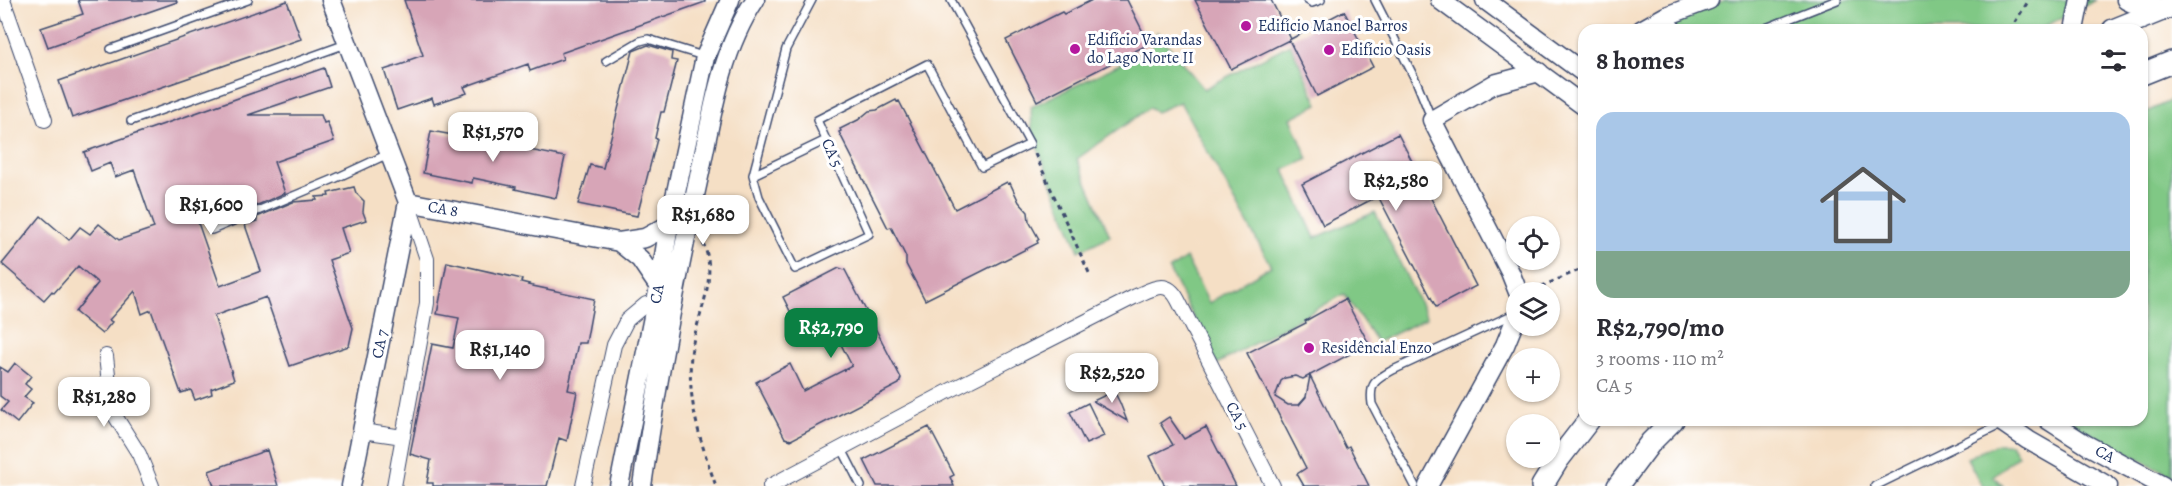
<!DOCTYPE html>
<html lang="en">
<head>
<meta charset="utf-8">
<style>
  :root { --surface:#fff; --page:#f7f7f7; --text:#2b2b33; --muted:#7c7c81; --accent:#0b8043 }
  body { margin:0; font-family:Alegreya,serif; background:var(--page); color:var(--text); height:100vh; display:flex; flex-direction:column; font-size:22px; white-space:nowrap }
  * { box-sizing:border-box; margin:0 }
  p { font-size:20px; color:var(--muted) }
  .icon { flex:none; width:33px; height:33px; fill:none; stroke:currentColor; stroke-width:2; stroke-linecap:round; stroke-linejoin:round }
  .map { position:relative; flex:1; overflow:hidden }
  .details { position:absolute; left:1578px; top:24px; width:570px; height:402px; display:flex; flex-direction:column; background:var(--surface); border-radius:18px; box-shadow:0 2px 4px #0004 }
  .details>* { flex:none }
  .controls { position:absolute; left:1506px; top:216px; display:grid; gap:12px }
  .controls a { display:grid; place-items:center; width:54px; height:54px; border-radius:50%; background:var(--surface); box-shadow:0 2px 4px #0004; font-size:30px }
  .price { position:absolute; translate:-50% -51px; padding:0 14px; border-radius:12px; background:#fff; color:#222; font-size:20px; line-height:39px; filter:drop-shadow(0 2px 3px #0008) }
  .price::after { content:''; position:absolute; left:50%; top:36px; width:18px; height:14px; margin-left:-9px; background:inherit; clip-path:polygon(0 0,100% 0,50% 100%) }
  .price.selected { background:var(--accent); color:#fff }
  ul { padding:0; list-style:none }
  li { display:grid; align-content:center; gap:12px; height:318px; padding:0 18px }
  li span { display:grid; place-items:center; height:186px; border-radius:18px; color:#555 }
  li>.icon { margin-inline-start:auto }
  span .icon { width:108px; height:108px; fill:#fffc; stroke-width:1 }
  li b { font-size:26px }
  h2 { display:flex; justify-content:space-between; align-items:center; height:72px; padding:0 18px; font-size:26px }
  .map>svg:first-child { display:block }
</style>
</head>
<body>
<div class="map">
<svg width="2172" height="486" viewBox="0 0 2172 486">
  <rect width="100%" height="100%" fill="#fff"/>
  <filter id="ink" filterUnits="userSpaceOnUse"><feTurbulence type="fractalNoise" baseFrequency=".0167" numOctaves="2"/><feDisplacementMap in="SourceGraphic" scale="12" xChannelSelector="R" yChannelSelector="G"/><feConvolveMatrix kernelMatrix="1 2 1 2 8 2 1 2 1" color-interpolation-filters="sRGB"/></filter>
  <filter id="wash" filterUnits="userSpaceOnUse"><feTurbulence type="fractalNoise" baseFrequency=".008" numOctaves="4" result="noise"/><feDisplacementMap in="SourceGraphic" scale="24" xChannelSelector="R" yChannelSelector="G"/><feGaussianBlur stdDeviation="1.35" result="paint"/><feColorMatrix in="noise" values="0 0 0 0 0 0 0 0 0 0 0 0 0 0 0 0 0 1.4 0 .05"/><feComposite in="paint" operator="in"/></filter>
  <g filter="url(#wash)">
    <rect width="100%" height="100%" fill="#f5dfc5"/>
    <path fill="#80c885" stroke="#4e7c72" stroke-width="1.5" d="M1725,0H2096L2038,30H1651Z
      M1157,32L1204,89L1290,44L1318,104L1291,118L1308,159L1284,170L1315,238L1375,212L1427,318L1377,342L1344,294L1217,364L1169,270L1186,258L1209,303L1271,266L1180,102L1156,112L1149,108L1077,159L1110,236L1079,251L1032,134L1031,107L1151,49Z
      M2172,100V476L2065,420H2142V114Z
      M1997,444H2011L2018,455L1993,476L2003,486H1982L1967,458Z"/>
    <g id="blocks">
      <path fill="#d7a5b7" d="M78,0H176L177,2L48,47L41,28L83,14Z
        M404,0H705V2L561,53L563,59L530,71L528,64L464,87L467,93L434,104L432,98L397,110L384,70L409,62V60L423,55Z
        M1092,0H1127L1149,44L1037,101L1006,40L1062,12L1064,14Z
        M1195,0H1271L1291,39L1289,40L1344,11L1373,67L1317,96L1289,40L1231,69Z
        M287,1L301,39L72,118L59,81Z
        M648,45L672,52L671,60L677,61L664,112H661L655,138L657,139L637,216L578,204L590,165L603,168L633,51Z
        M324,68L330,87L248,115H321L324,123L327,122L334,141L274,162L285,193L253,207L250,195L195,214L220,286L261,271L245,225L257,221V217L293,202L317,200L316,197L329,196L328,193L354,187L356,193L364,201L363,212L366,220L341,228L349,253L329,260L353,328L349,346L290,366L266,297L214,316L234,380L211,389L212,394L195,400L191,390L181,393L151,310L142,314L135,291L109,320L112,322L102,334L75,312L98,283L78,266L54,293L52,291L44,300L2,264L41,216L69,240L80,227L90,234L99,224L119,240L154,228L134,170L115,177L110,163L91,171L84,152Z
        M896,100L897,102L899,101L955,209L1007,182L1008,184L1010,183L1019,202L1028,212L1029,221L1039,239L1037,241L1038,243L925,300L906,264V257L891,227L888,228L839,132L841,131L840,129L858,120L869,111L877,110Z
        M431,131L480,140L482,134L516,141L514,147L565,157L556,198L528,192L515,189L516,187L473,178L472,183L423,173Z
        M1398,134L1476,286L1436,307L1378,196L1323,225L1302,184Z
        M447,262L522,279L521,282L529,284L528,285L594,299L586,343H578L568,390L577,392L567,441L559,438L547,486H433V483H427L431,460L410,454L432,344L453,348L459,318L437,314Z
        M839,268L845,270L901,378L899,384L791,440L785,438L756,382L790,364L803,391L852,366L827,317L800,331L783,297Z
        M1345,299L1369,344L1303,379L1295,376L1285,378L1281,381L1275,397L1288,405H1299L1306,397L1310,376L1346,448L1349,446L1369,486H1304L1297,474L1306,468L1247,353L1306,323L1305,321Z
        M15,363L31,376L25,384L31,389L24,397L33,403L17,423L1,410L8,402L0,396V367L8,372Z
        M1114,391L1120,403L1127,421L1093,401Z
        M1088,403L1104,436L1086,444L1070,412Z
        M1169,417L1184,439L1206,427L1236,486H1165L1150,456L1173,445L1160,423Z
        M929,427L954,475L950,477L954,486H877L864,460Z
        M267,450L278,486H214L209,471Z"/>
    </g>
  </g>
  <g filter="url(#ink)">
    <use href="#blocks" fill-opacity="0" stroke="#3c496d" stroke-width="1.5"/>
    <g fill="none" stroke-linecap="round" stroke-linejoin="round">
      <g stroke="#3c496d" stroke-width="10">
        <path id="lane" d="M812,0L786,49L753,175L759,197L795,269L869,234L817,120L927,64L982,167L1030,144L951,0
          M1307,0L1312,3L1321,0
          M1375,0L1417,83L1432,120
          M1668,17L1680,30
          M1761,30L1837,0
          M111,49L248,0
          M606,61L640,41L648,39L703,56
          M131,121L346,44
          M753,175L826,140
          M212,230L334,179L388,154
          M842,449L861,486
          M1415,486L1372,404C1369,383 1375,380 1393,370L1514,314
          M1875,486L2002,424"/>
      </g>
      <g stroke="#3c496d" stroke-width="16">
        <path id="street" d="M3,0L45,120
          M106,356L112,411L139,454L152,486
          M362,431L403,437
          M394,486L427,303V259L408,203
          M583,486L614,345L627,320L646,304L656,302
          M770,486L949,391L1136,296C1154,288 1167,279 1178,300L1273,486"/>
      </g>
      <g stroke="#3c496d" stroke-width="21">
        <path id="secondary" d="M331,0L408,202
          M1440,0L1584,106
          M1485,0L1584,73
          M2126,0L2132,3L2164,9
          M1641,30L1666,16L1709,0
          M2074,30L2080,0
          M408,202L619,242L645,238L669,225
          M619,242L640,259L659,287
          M1518,292L1510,272L1432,120L1494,84L1539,72
          M1999,420L2028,440L2108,486
          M2048,420L2087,445L2163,486
          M351,486L408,202
          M619,486L659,287L669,225L705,57L730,0
          M642,486C657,381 677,276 700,172C712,114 721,51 755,0
          M1428,486L1505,345L1516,318"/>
      </g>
      <g stroke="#3c496d" stroke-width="24">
        <path id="primary" d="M2113,30L2172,6
          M2142,74L2172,62
          M1542,486L1558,460L1589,420
          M1618,486L1651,442L1673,420"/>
      </g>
      <path stroke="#3c496d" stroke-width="3" stroke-dasharray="4.5 4.5" stroke-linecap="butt" d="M2010,30L2029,0
        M1035,154L1090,275
        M703,243C720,280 695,317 691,355C687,401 701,444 716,486
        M1533,290L1584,268"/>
      <use href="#lane" stroke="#fff" stroke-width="7"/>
      <use href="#street" stroke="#fff" stroke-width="14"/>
      <use href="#secondary" stroke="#fff" stroke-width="18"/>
      <use href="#primary" stroke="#fff" stroke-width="21"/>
    </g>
  </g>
  <g fill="#b5179e" stroke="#fff" stroke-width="2">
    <circle cx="1246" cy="26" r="6"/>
    <circle cx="1075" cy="49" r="6"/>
    <circle cx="1329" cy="50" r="6"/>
    <circle cx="1309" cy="348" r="6"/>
  </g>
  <g text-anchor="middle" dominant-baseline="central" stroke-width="6" stroke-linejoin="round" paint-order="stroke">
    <g font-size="16" fill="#1b2f5e" stroke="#fff" text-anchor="start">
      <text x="1258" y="26">Edifício Manoel Barros</text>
      <text x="1087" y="40">Edifício Varandas<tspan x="1087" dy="18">do Lago Norte II</tspan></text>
      <text x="1341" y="50">Edifício Oasis</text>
      <text x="1321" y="348">Residêncial Enzo</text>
    </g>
    <g font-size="16" fill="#1b2f5e" stroke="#fff">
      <text transform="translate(832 153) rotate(66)">CA 5</text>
      <text transform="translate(443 209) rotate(10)">CA 8</text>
      <text transform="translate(657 294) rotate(-79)">CA</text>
      <text transform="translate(380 344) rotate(-79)">CA 7</text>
      <text transform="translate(1237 416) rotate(63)">CA 5</text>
      <text transform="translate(2105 454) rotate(29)">CA</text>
    </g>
  </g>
</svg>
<div class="controls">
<a><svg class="icon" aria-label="locate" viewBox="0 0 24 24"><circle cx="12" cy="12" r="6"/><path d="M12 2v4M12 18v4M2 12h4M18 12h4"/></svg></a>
<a><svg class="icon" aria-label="layers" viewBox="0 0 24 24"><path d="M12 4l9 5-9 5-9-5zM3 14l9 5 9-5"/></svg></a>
<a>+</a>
<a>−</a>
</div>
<b class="price" style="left:493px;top:163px">R$1,570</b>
<b class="price" style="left:1396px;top:212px">R$2,580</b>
<b class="price" style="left:211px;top:236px">R$1,600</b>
<b class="price" style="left:703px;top:246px">R$1,680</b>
<b class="price selected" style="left:831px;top:359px">R$2,790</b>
<b class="price" style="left:500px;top:381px">R$1,140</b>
<b class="price" style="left:1112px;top:404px">R$2,520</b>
<b class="price" style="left:104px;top:428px">R$1,280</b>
<section class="details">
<h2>8 homes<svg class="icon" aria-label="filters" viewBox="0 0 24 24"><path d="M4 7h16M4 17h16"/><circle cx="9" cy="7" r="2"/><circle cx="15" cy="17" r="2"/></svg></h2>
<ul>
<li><span style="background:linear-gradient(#a9c7e8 75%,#7fa58c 0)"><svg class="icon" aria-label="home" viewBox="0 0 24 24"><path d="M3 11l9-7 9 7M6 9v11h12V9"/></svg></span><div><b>R$2,790/mo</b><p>3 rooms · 110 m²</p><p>CA 5</p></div></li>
</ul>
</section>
</div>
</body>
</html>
